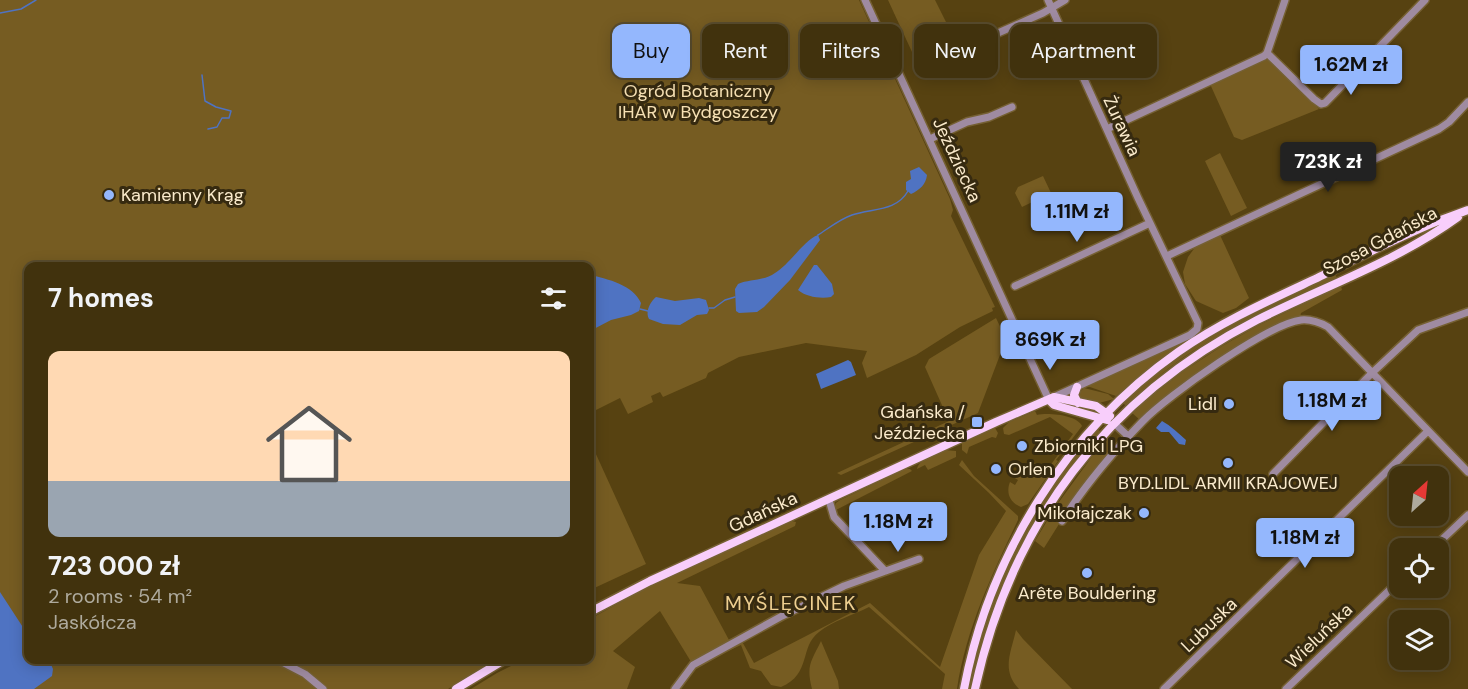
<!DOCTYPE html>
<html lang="en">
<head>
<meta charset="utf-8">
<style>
  :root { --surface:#41320d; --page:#483a16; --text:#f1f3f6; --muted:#aeaa9d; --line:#5a4d2e; --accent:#94b7fd }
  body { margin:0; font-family:"DM Sans",sans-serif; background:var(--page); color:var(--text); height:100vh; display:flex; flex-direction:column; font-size:22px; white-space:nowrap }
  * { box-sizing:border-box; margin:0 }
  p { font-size:20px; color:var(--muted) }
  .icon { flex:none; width:33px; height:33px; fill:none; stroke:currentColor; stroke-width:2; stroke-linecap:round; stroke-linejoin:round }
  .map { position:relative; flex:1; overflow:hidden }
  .sheet { position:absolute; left:24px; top:262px; width:570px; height:402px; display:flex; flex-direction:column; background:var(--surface); border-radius:12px; box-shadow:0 3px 15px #0003,0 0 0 2px var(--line) }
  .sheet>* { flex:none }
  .banner { position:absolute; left:612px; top:24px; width:570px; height:54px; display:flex; gap:12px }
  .needle { width:39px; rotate:27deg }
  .tools { position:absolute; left:1389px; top:466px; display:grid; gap:12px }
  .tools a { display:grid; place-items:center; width:60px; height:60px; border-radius:12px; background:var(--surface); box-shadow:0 3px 15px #0003,0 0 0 2px var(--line); font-size:30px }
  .price { position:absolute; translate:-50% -51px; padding:0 14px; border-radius:6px; background:var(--accent); color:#111; font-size:20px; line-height:39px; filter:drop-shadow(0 2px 3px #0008) }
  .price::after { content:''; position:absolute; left:50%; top:36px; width:18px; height:14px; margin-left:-9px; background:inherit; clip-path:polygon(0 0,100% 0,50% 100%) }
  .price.active { background:#222; color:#fff }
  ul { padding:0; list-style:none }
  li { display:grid; align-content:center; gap:12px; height:318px; padding:0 24px }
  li+li { border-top:2px solid var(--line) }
  li span { display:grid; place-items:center; height:186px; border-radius:12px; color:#555 }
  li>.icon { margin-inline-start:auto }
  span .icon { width:108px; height:108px; fill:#fffc; stroke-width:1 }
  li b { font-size:26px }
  h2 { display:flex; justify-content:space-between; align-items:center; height:72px; padding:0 24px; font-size:26px }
  .tag { padding:0 21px; border-radius:12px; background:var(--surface); box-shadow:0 3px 15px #0003,0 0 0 2px var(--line); font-size:21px; line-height:54px }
  .tag.active { background:var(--accent); color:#111 }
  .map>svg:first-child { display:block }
</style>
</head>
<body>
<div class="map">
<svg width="1468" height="689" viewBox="0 0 1468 689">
  <rect width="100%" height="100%" fill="#574211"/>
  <path fill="#765c22" d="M0,0H859L950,199L953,210L951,216L995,307L992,308L993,311L960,327L916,355L867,378L862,363L867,351L806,343L739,357L708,373L706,378L663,397L660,392L651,396L653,402L628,414L620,398L590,413V267H28V660H495L448,689H0Z
    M888,0H935L959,48L918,65Z
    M1267,58L1319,109L1242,140L1234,137L1210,84Z
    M1220,153L1247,208L1231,216L1205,161Z
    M1043,176L1051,193L1022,207L1015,193L1018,187Z
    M1220,235L1249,298L1236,308L1223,313L1196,301L1185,284L1183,272L1188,257L1196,246Z
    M1335,274L1337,278C1262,313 1183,344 1127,407L1123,403C1186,344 1257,309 1335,274Z
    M1341,286L1342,290L1301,313L1300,318C1242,346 1187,375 1140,420L1131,412L1182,372L1222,346L1259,325Z
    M996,318L1006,339L978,413L841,475L837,473L949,421L925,367L929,359Z
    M1175,345H1179L1116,396L1087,386Z
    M1084,388L1108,394L1114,399L1099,403L1081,400L1079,393Z
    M1035,411L1037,415C1047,412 1078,415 1082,426L1056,460L1058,461L1028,504L1021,507C1009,502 1006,492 1010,482L1015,485L1018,480L1013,477L1023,465L1026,468L1027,463L1031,467V462L1036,463L1047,470L1073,434L1050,417L1009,435L1004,434L1003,428L1009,422Z
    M995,428L998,433L996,438L992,437L969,447L967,454L962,450V443Z
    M1097,429L1100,431C1032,506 995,591 972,689H967L972,665L994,594L1026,527L1066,467Z
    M1107,437L1116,446L1081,489L1044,548L1035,541L1056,506L1096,451L1099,452V447Z
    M590,441L646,564L590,590Z
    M945,450L956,451V457L928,470L925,465L917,469C920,457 936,455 945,450Z
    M962,460L974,476L1018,516V520C992,574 966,629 957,689H942L945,674L869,607C853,615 833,621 819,632C799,647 812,674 781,687L771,685L761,671L750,668L741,645L719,655L718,652L693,665L660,611L613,651L635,667L627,689H471L497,673L523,660H590V619L657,582L792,521L796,522L795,526L677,583L700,586L729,640L739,636L754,663L870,603L940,667L979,555L1006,511L989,493L959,465Z
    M905,469H910L912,471L834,511L836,503L840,500Z
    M1016,630L1023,639L1072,689H1019C1001,670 1011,653 1016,630Z
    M821,641L838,681L839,689H812C806,665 811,662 821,641Z"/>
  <path fill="#4f73c2" d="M919,167L927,175C926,184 920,190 911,194L906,190V182L911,179L910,171Z
    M818,235L820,240L790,280L764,307L757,312L739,313L736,311L735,289L738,284C750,279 764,281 775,273C790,264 804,240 818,235Z
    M814,265H817L832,284L834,294L831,297C821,299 806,297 798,290Z
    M590,275C608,279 633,285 641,303L639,311L631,315L611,320L590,331Z
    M656,297L675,301L699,298L706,300L709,310L707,314L697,315L680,325L663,324L649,319C645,312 650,302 656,297Z
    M848,360L851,362L856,375L821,389L816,374Z
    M1162,421C1171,426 1178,433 1186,440L1185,445L1179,444L1169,432H1161L1156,428Z
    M0,592L28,635V660H49L53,669L52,676L34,689H0Z"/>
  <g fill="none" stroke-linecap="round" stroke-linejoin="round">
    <path stroke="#4f73c2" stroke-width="1.5" d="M0,13L21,9L36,0
      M202,75L205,101L216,107L231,111L229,118H222L217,127L208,129
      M818,235C829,228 840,219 852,215C872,208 896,212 908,191
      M709,308H714L725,300L735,297
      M640,309L648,311"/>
    <g stroke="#756033" stroke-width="10">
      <path id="minor" d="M865,0L1049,400
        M1048,0L1138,198L1198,323L1197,329L1190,335L1054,397
        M980,41L1043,13L1065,0
        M1267,53L1314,99L1321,104L1325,103L1425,0
        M1107,129L1264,56L1267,53L1285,0
        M930,139L967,122L989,117L1012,107
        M1167,256L1439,129L1449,122L1468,102
        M1015,286L1150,223
        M1114,423L1128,436
        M1273,474L1373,372L1418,330L1468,312
        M829,500L834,517L885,571
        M1062,521C1085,485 1113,452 1143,421C1167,396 1268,324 1301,320C1311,319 1319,322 1328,327L1468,472
        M1432,549L1468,515
        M278,660L305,674L323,689
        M675,689L693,665L782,616L844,586L919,559
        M1164,689L1428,431
        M1286,689L1400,580"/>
    </g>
    <g stroke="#756033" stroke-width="11">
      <path id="major" d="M1077,387L1074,395L1078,403
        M1049,400L1054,405L1107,420
        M590,612L650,581L996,422L1054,397L1096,406L1110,416
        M456,689L504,660
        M964,689C989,556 1067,430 1178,352C1221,322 1268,301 1315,279C1355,259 1396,238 1438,221C1448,217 1458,214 1468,210
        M975,689C1011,524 1106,397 1257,320C1325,286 1396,262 1458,217"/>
    </g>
    <use href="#minor" stroke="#9f8ba1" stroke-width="7"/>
    <use href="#major" stroke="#f8cefb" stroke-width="8"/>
  </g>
  <g fill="#94b7fd" stroke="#362a10" stroke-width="2">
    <circle cx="109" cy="195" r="6"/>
    <circle cx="1229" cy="404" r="6"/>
    <rect x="971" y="416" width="12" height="12" rx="3"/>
    <circle cx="1022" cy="446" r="6"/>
    <circle cx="1228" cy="463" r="6"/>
    <circle cx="996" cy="469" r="6"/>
    <circle cx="1144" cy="513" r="6"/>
    <circle cx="1087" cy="573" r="6"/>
  </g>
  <g text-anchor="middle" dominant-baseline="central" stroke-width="6" stroke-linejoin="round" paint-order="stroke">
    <g font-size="18" fill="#f7e1b4" stroke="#362a10">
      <text x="698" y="91">Ogród Botaniczny<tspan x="698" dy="21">IHAR w Bydgoszczy</tspan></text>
    </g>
    <g font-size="18" fill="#fbebcc" stroke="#362a10">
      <text transform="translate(1122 126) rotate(65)">Żurawia</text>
      <text transform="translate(957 160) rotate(65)">Jeździecka</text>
      <text transform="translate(1380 241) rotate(-28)">Szosa Gdańska</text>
      <text transform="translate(763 512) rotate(-25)">Gdańska</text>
      <text transform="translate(1209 625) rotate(-44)">Lubuska</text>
      <text transform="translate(1319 636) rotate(-44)">Wieluńska</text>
    </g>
    <g font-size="18" fill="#fbebcc" stroke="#362a10" text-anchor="start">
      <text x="121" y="195">Kamienny Krąg</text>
      <text x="1217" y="404" text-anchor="end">Lidl</text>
      <text x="965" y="412" text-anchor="end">Gdańska /<tspan x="965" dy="21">Jeździecka</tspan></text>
      <text x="1034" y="446">Zbiorniki LPG</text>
      <text x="1008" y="469">Orlen</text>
      <text x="1228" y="483" text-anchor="middle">BYD.LIDL ARMII KRAJOWEJ</text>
      <text x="1132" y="513" text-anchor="end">Mikołajczak</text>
      <text x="1087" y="593" text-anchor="middle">Arête Bouldering</text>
    </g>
    <g font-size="20" letter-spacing="1.5" fill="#eecf90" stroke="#362a10">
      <text x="791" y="603">MYŚLĘCINEK</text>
    </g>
  </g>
</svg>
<div class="tools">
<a><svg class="needle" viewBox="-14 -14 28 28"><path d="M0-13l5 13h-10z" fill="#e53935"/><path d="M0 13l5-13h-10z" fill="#aeaa9d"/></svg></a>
<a><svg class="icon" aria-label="locate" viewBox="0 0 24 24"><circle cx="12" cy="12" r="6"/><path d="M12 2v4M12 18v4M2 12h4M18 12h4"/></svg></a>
<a><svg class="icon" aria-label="layers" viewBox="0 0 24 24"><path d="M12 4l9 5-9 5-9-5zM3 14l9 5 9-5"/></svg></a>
</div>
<b class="price" style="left:1351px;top:96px">1.62M zł</b>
<b class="price active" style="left:1328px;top:193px">723K zł</b>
<b class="price" style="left:1077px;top:243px">1.11M zł</b>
<b class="price" style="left:1050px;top:371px">869K zł</b>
<b class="price" style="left:1332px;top:432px">1.18M zł</b>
<b class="price" style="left:898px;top:553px">1.18M zł</b>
<b class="price" style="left:1305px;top:569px">1.18M zł</b>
<div class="banner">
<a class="tag active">Buy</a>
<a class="tag">Rent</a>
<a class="tag">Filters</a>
<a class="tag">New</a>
<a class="tag">Apartment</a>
</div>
<section class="sheet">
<h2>7 homes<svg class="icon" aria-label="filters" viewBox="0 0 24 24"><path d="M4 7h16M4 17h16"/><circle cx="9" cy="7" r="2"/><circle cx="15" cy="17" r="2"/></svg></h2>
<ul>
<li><span style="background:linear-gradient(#ffd9b3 70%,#9aa5b1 0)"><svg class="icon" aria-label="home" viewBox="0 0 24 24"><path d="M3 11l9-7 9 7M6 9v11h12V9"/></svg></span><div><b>723 000 zł</b><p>2 rooms · 54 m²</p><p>Jaskółcza</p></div></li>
</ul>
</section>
</div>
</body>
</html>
